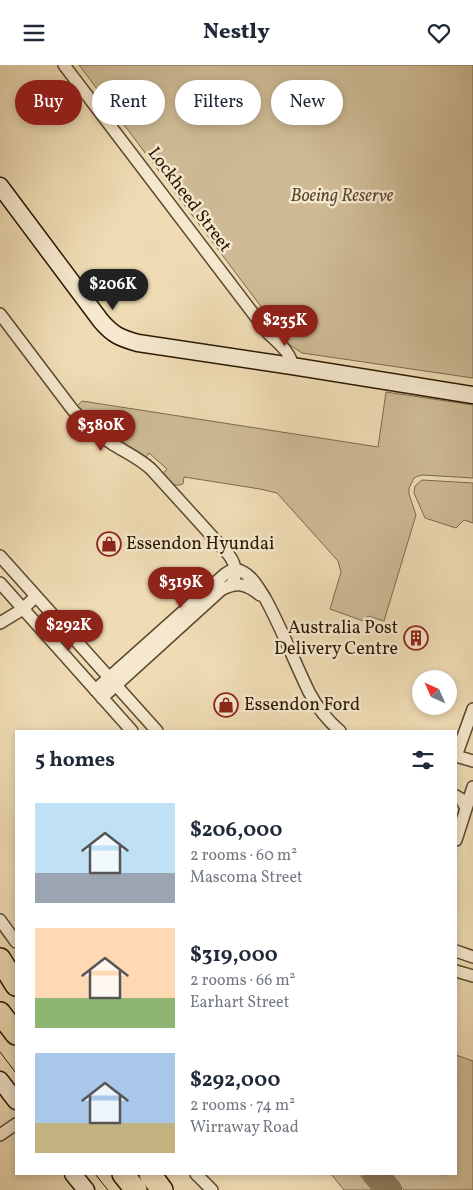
<!DOCTYPE html>
<html lang="en">
<head>
<meta charset="utf-8">
<style>
  :root { --surface:#fff; --page:#f2f2f3; --text:#1f2937; --muted:#747a83; --accent:#8f2418 }
  body { margin:0; font-family:Vollkorn,serif; background:var(--page); color:var(--text); height:100vh; display:flex; flex-direction:column; font-size:19px; white-space:nowrap }
  * { box-sizing:border-box; margin:0 }
  p { font-size:16px; color:var(--muted) }
  .icon { flex:none; width:28px; height:28px; fill:none; stroke:currentColor; stroke-width:2; stroke-linecap:round; stroke-linejoin:round }
  .map { position:relative; flex:1; overflow:hidden }
  .drawer { position:absolute; left:15px; top:665px; width:442px; height:445px; display:flex; flex-direction:column; background:var(--surface); border-radius:0px; box-shadow:0 2px 8px #0003 }
  .drawer>* { flex:none }
  .guide { position:absolute; left:15px; top:15px; width:444px; height:45px; display:flex; gap:10px }
  .needle { width:32px; rotate:315deg }
  .controls { position:absolute; left:412px; top:605px; display:grid; gap:10px }
  .controls a { display:grid; place-items:center; width:45px; height:45px; border-radius:50%; background:var(--surface); box-shadow:0 2px 8px #0003; font-size:25px }
  .price { position:absolute; translate:-50% -42px; padding:0 11px; border-radius:18px; background:var(--accent); color:#fff; font-size:16px; line-height:32px; filter:drop-shadow(0 1px 2px #0008) }
  .price::after { content:''; position:absolute; left:50%; top:30px; width:15px; height:11px; margin-left:-8px; background:inherit; clip-path:polygon(0 0,100% 0,50% 100%) }
  .price.active { background:#222; color:#fff }
  ul { padding:0; list-style:none }
  li { display:flex; align-items:center; gap:15px; height:125px; padding:0 20px }
  li span { display:grid; place-items:center; flex:none; width:140px; height:100px; border-radius:0px; color:#555 }
  li>.icon { margin-inline-start:auto }
  span .icon { width:60px; height:60px; fill:#fffc; stroke-width:1 }
  li b { font-size:21px }
  h2 { display:flex; justify-content:space-between; align-items:center; height:60px; padding:0 20px; font-size:21px }
  .chip { padding:0 18px; border-radius:22px; background:var(--surface); box-shadow:0 2px 8px #0003; font-size:18px; line-height:45px }
  .chip.active { background:var(--accent); color:#fff }
  header { display:flex; justify-content:space-between; align-items:center; height:65px; padding:0 20px; background:var(--surface); font-size:22px; font-weight:800 }
  .map>svg:first-child { display:block }
</style>
</head>
<body>
<header><svg class="icon" aria-label="menu" viewBox="0 0 24 24"><path d="M4 6h16M4 12h16M4 18h16"/></svg>Nestly<svg class="icon" aria-label="heart" viewBox="0 0 24 24"><path d="M12 20l-8-8c-3-5 5-10 8-4 3-6 11-1 8 4z"/></svg></header>
<div class="map">
<svg width="473" height="1125" viewBox="0 0 473 1125">
  <rect width="100%" height="100%" fill="#efdcb4"/>
  <filter id="stains"><feTurbulence type="fractalNoise" baseFrequency=".004" numOctaves="4"/><feColorMatrix values="0 0 0 0 .2 0 0 0 0 .09 0 0 0 0 .02 0 0 0 .5 -.17"/></filter>
  <radialGradient id="worn" r=".72"><stop offset=".6" stop-color="#630" stop-opacity="0"/><stop offset="1" stop-color="#630" stop-opacity=".3"/></radialGradient>
  <path fill="#cebb96" stroke="#7c6a4c" d="M79,0H473V313L302,288L290,280Z
    M386,327L473,340V413L423,410L418,411L414,413L409,423V429L416,450L384,556L368,551L366,557L330,544L341,507L338,496L277,428L260,424L184,412L183,419C173,423 168,416 162,409L167,404L149,388L145,394L98,365L76,342L82,336L378,382Z
    M422,415L473,418V458L464,455L456,463L425,453L414,428L415,421Z
    M456,990L473,996V1125H404L388,1109H456Z
    M331,1109H359L373,1125H344Z"/>
  <g fill="none" stroke-linecap="round" stroke-linejoin="round">
    <path stroke="#8d7a5b" stroke-width="26" d="M375,1109L389,1125"/>
    <g stroke="#5c492e" stroke-width="14">
      <path id="street" d="M64,0L268,268C276,276 292,288 292,301
        M0,249L72,344C84,357 95,369 111,378C125,387 139,393 151,404L229,490C236,500 239,513 229,521
        M0,491L157,666
        M0,518L132,666
        M0,558L23,544L36,531
        M95,625L225,509C231,505 237,503 243,507C253,512 259,524 265,533C282,564 294,596 309,627C317,642 327,655 340,666
        M102,633L221,525C237,516 247,519 260,530
        M456,691L473,644
        M456,691L473,696
        M456,731L461,734L466,743
        M456,775L473,722
        M0,855L16,877
        M456,886L473,892
        M456,906L473,911
        M0,1070L16,1059
        M196,1109L212,1125"/>
    </g>
    <g stroke="#2b1802" stroke-width="19">
      <path id="secondary" d="M0,121L101,256C113,270 120,273 138,278L292,301L473,330
        M0,1015L16,1036
        M73,1109L86,1125"/>
    </g>
    <g stroke="#2b1802" stroke-width="24">
      <path id="highway" d="M0,894L16,920
        M0,948L16,969
        M123,1109L136,1125
        M150,1109L162,1125"/>
    </g>
    <use href="#street" stroke="#f5e8ce" stroke-width="11"/>
    <use href="#secondary" stroke="#f5e8ce" stroke-width="16"/>
    <use href="#highway" stroke="#efdcb4" stroke-width="21"/>
    <path stroke="#2b1802" stroke-width="1" d="M0,987L16,1008
      M95,1109L108,1125"/>
  </g>
  <defs>
    <g id="shop-ring" transform="scale(1.25)"><circle r="9.5" fill="#f5e8ce" stroke="#8f2418" stroke-width="1.5"/><path d="M-5-2.5h2.3a2.7 3.5 0 0 1 5.4 0H5L5.5 6h-11ZM-1.5-2.5h3a1.5 2.3 0 0 0-3 0Z" fill="#8f2418"/></g>
    <g id="building-ring" transform="scale(1.25)"><circle r="9.5" fill="#f5e8ce" stroke="#8f2418" stroke-width="1.5"/><path d="M-4-6H4V6H1V3H-1V6H-4ZM-2.5-4.3h1.7v1.8h-1.7ZM.8-4.3h1.7v1.8H.8ZM-2.5-1h1.7V.8h-1.7ZM.8-1h1.7V.8H.8Z" fill="#8f2418"/></g>
  </defs>
  <g fill-rule="evenodd">
    <use href="#shop-ring" x="109" y="479"/>
    <use href="#building-ring" x="416" y="573"/>
    <use href="#shop-ring" x="226" y="640"/>
  </g>
  <g text-anchor="middle" dominant-baseline="central" stroke-width="5" stroke-linejoin="round" paint-order="stroke">
    <g font-size="18" font-style="italic" fill="#5c492e" stroke="#f5e8ce">
      <text x="342" y="131">Boeing Reserve</text>
    </g>
    <g font-size="18" fill="#2b1802" stroke="#f5e8ce">
      <text transform="translate(189 135) rotate(53)">Lockheed Street</text>
    </g>
    <g font-size="18" fill="#2b1802" stroke="#f5e8ce" text-anchor="start">
      <text x="126" y="479">Essendon Hyundai</text>
      <text x="398" y="563" text-anchor="end">Australia Post<tspan x="398" dy="21">Delivery Centre</tspan></text>
      <text x="244" y="640">Essendon Ford</text>
    </g>
  </g>
  <rect width="100%" height="100%" filter="url(#stains)"/>
  <rect width="100%" height="100%" fill="url(#worn)"/>
</svg>
<div class="controls">
<a><svg class="needle" viewBox="-14 -14 28 28"><path d="M0-13l5 13h-10z" fill="#e53935"/><path d="M0 13l5-13h-10z" fill="#747a83"/></svg></a>
</div>
<b class="price active" style="left:113px;top:246px">$206K</b>
<b class="price" style="left:285px;top:282px">$235K</b>
<b class="price" style="left:101px;top:387px">$380K</b>
<b class="price" style="left:181px;top:544px">$319K</b>
<b class="price" style="left:69px;top:587px">$292K</b>
<div class="guide">
<a class="chip active">Buy</a>
<a class="chip">Rent</a>
<a class="chip">Filters</a>
<a class="chip">New</a>
</div>
<section class="drawer">
<h2>5 homes<svg class="icon" aria-label="filters" viewBox="0 0 24 24"><path d="M4 7h16M4 17h16"/><circle cx="9" cy="7" r="2"/><circle cx="15" cy="17" r="2"/></svg></h2>
<ul>
<li><span style="background:linear-gradient(#bfe0f5 70%,#9aa5b1 0)"><svg class="icon" aria-label="home" viewBox="0 0 24 24"><path d="M3 11l9-7 9 7M6 9v11h12V9"/></svg></span><div><b>$206,000</b><p>2 rooms · 60 m²</p><p>Mascoma Street</p></div></li>
<li><span style="background:linear-gradient(#ffd9b3 70%,#8fb573 0)"><svg class="icon" aria-label="home" viewBox="0 0 24 24"><path d="M3 11l9-7 9 7M6 9v11h12V9"/></svg></span><div><b>$319,000</b><p>2 rooms · 66 m²</p><p>Earhart Street</p></div></li>
<li><span style="background:linear-gradient(#a9c7e8 70%,#c2b280 0)"><svg class="icon" aria-label="home" viewBox="0 0 24 24"><path d="M3 11l9-7 9 7M6 9v11h12V9"/></svg></span><div><b>$292,000</b><p>2 rooms · 74 m²</p><p>Wirraway Road</p></div></li>
</ul>
</section>
</div>
</body>
</html>
